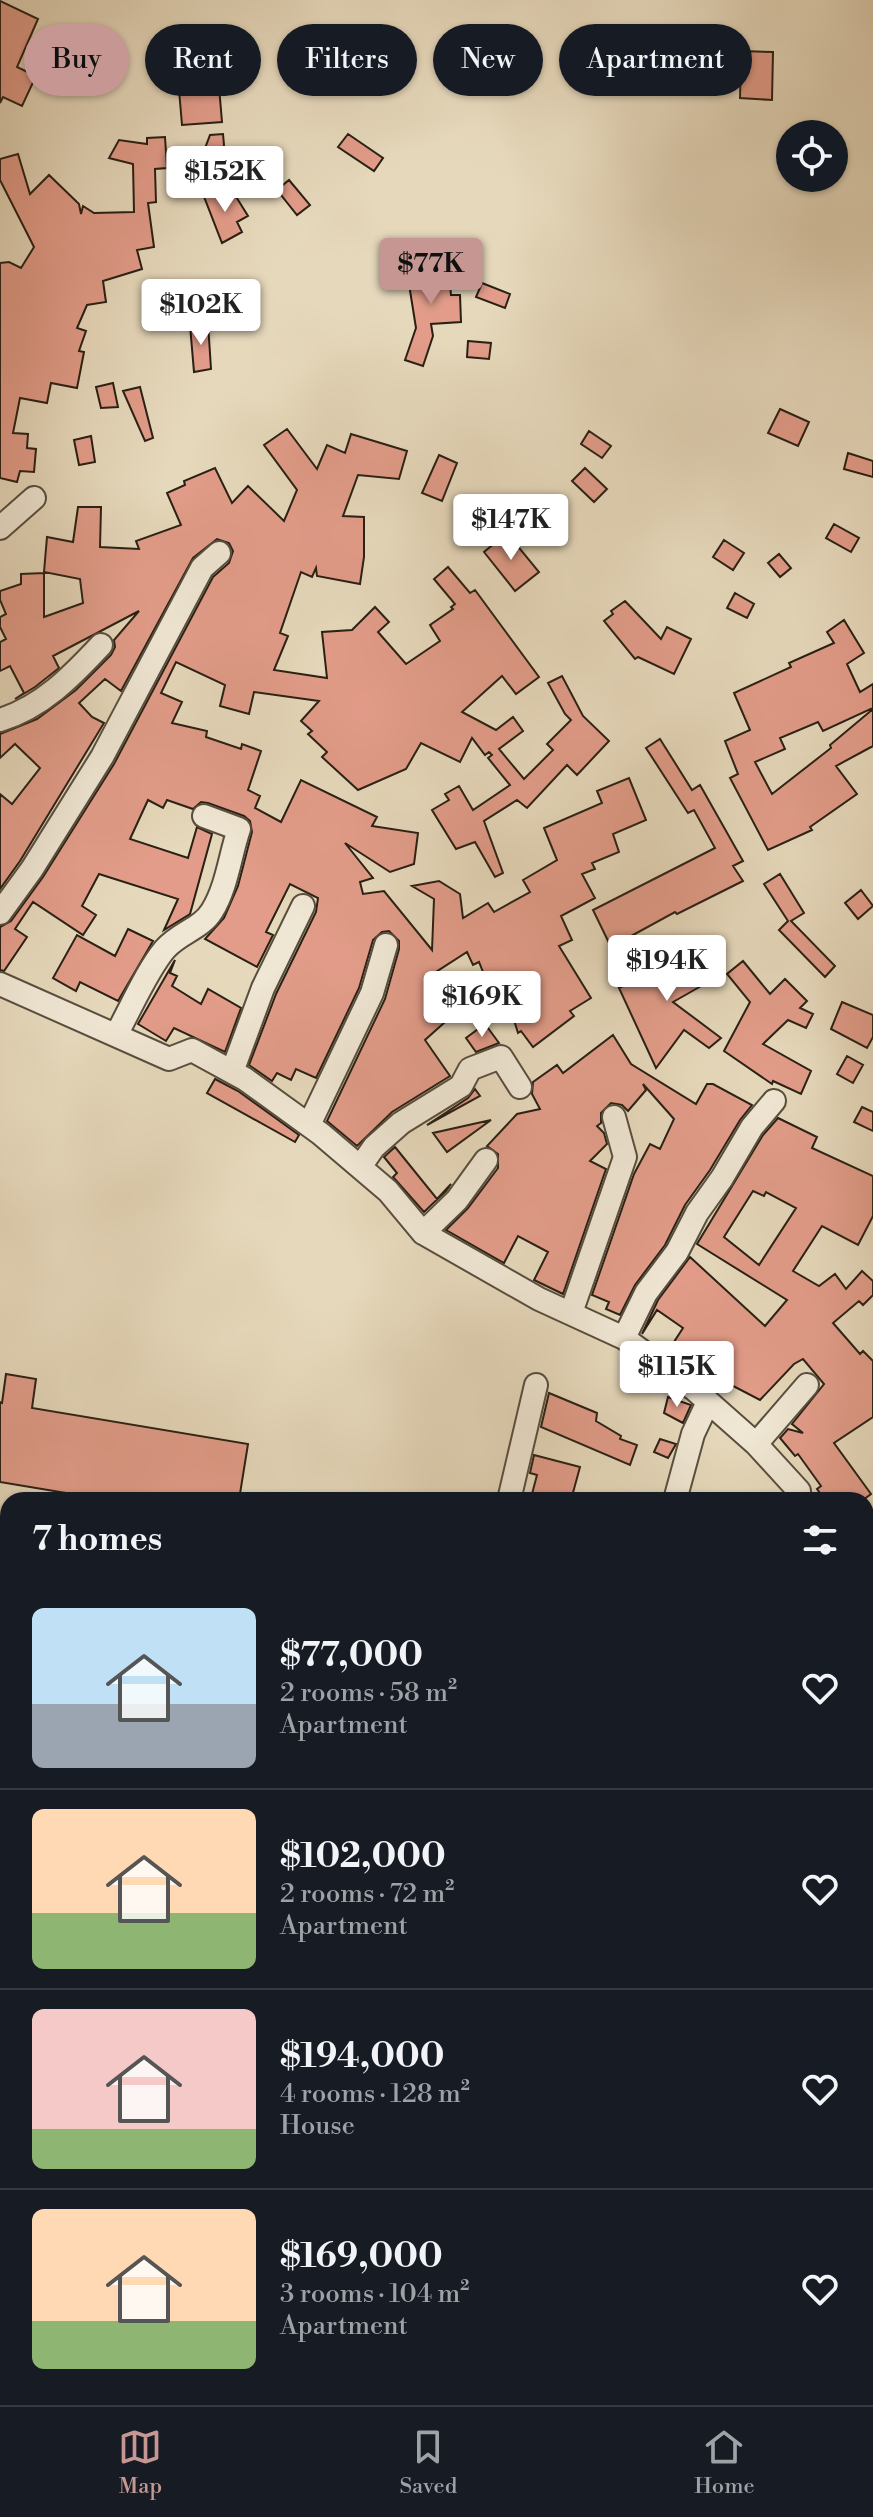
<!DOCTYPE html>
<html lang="en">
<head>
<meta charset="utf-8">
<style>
  :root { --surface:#171b24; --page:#20242c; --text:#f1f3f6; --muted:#9ea1a6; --line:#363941; --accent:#c59692 }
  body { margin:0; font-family:"Libre Bodoni",serif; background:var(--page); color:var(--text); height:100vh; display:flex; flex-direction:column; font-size:30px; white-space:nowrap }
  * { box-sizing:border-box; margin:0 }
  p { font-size:26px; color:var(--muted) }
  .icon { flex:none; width:44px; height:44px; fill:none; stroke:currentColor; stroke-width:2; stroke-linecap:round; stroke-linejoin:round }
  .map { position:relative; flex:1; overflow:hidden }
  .side { position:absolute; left:0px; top:1492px; width:874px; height:914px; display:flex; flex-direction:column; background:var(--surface); border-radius:24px 24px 0 0; box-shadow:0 2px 6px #0004 }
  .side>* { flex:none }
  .guide { position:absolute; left:24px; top:24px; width:826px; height:72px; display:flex; gap:16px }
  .fabs { position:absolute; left:776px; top:120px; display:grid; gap:16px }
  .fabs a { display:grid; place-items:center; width:72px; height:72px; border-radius:50%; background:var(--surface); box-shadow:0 2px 6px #0004; font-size:40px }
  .price { position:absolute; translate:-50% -68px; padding:0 18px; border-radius:8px; background:#fff; color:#222; font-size:26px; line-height:52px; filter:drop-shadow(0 2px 4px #0008) }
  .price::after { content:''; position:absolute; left:50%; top:48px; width:24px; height:18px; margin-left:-12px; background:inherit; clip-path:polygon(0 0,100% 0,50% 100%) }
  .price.current { background:var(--accent); color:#111 }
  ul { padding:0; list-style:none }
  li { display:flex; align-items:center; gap:24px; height:200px; padding:0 32px }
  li+li { border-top:2px solid var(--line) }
  li span { display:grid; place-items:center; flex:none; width:224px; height:160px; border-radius:12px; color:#555 }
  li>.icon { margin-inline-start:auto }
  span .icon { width:96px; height:96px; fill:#fffc; stroke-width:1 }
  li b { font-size:34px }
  h2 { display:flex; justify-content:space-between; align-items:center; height:96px; padding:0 32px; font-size:34px }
  .tag { padding:0 28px; border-radius:36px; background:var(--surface); box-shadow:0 2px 6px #0004; font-size:28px; line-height:72px }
  .tag.current { background:var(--accent); color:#111 }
  .tab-bar { display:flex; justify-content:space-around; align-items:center; height:112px; border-top:2px solid var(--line); background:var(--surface); font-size:22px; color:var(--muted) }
  .tab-bar a { display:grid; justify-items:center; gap:4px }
  .tab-bar .current { color:var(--accent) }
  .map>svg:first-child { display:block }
</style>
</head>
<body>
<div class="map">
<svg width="873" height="2405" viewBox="0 0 873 2405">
  <rect width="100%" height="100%" fill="#e6d8bb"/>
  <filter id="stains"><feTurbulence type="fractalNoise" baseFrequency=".0025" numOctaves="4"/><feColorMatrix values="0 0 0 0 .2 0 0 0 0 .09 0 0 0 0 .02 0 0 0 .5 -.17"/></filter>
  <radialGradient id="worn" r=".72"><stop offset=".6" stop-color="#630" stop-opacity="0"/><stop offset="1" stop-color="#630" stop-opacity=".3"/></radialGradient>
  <path fill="#e29c89" stroke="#292014" stroke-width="2" fill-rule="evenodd" d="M0,1L38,19L17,67L36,76L22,106L3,97L0,103Z
    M741,51L773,52L772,100L740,98Z
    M218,75L222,122L182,125L178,78Z
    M223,134L224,145L216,165L201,159L210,135Z
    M348,134L383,158L374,171L338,147Z
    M165,137L167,168L155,169L156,202L148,203L154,247L137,250L142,269L103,281L106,302L87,305L77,328L86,331L79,351L84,352L77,388L51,383L47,403L20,398L13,433L28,434L27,448L36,449L34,472L20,471L17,482L0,478V263L9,262L21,268L34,247L0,180V159L18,154L30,194L49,175L79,204L81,214L83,206L94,213L134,212L133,164L109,158L119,140L147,144V138Z
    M289,180L310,205L297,215L277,190Z
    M221,187L226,200L235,195L248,216L237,222L242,232L222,243L203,194Z
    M421,260L448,262L451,295H460L461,322L431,324L433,336L423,366L405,360L416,328L408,278L420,276Z
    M482,283L510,294L505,308L476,297Z
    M208,323L211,369L194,372L190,325Z
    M468,341L491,343L489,359L467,357Z
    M113,383L118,407L101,408L96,387Z
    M140,387L153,438L145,441L123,391Z
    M780,409L809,422L798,446L768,433Z
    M287,429L317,469L327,445L345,453L351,434L407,451L399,479L358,475L343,516L364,517V557L360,584L317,576L316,568L312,577L301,572L280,633L288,636L274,670L327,678L322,632L352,630L375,607L389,622L378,632L406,664L440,641L430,625L453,609L451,607L455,604L434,579L448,567L470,593L475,590L539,677L516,694L502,676L462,712L496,730L513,717L523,731L499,749L524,779L553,750L547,744L571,720L565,714L548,683L562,676L583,716L609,741L577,775L567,765L527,808L517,800L484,821L503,873L495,877L475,842L456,849L432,810L449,800L445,794L459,786L473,810L510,785L488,758L492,755L489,752L485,755L472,738L460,762L421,743L406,769L358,790L322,757L327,752L308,734L312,731L301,721L319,701L254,692L249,714L220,706L225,685L176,662L161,693L182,702L172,723L207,731L206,737L241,749L242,744L261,751L248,790L260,796L255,808L281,822L301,780L377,817L372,826L418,833L414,864L390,872L345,843L373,878L360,882L363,894L384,891L432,950L434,899L412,886L439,881L460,894L463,918L488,903L494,912L530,892L523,880L557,860L544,828L602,803L597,791L629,778L646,820L613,834L619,852L592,863L595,869L582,874L595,898L561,916L572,940L559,946L591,998L570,1011L574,1016L533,1047L521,1031L518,1033L499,972L485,977L479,962L473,965L467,952L436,972L454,1014L425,1040L450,1076L392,1112L357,1146L327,1121L385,999L399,949V941L389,931L382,932L373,940L359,988L316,1078L296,1069L291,1080L277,1073L272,1081L249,1065L276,994L316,912L318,898L290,884L266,932L273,935L257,967L205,939L224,918L238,886L252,832L250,821L244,816L208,803L201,802L193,809L167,800L163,808L148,800L130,839L188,858L197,827L212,834L190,914L164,930L178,899L99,874L82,906L96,915L83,935L33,902L15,929L27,937L4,971L0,970V927L11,921L43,877L114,764L213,577L229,563L233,551L229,543L217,539L193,558L121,691L105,679L79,703L92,717L104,723L20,861L0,889V794L12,804L40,768L15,744L0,758V734L37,719L76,690L111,655L115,647L114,640L139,611L53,656L59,668L35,687L15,699L24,693L10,666L0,671V642L6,639L0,627V617L6,614L0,600V591L21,584V574L44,573V617L83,603L80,579L44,572L47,537L73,542L78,507H101L100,547L139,549L136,541L181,525L167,493L185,485L184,481L215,468L232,503L248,486L284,521L297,490L264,445Z
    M589,431L611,446L602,458L581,444Z
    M91,436L95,462L79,465L74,440Z
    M848,453L873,461V477L844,469Z
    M439,455L457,463L442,501L422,493Z
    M585,468L607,489L594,502L572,481Z
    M834,524L859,538L851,552L826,538Z
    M507,533L539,572L515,591L484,552Z
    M724,540L744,553L733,570L713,557Z
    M779,554L791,568L780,577L768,563Z
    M735,593L754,604L747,618L727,608Z
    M625,601L661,639L667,627L691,639L674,674L638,657L635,659L604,621L613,614L611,611Z
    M844,620L864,653L847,664L860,692L873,684V708L823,731L818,722L780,738L785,749L755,762L772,794L831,748L830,745L873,709V746L836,766L857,794L810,827L812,830L768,850L730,778L738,774L725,741L750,730L734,693L791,667L789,663L834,643L827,632Z
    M660,739L692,790L700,785L743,861L733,866L743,881L677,914L675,912L611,947L593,910L715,848L694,810L688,813L646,748Z
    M780,874L804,913L791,921L835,966L825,977L779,930L788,921L764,884Z
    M861,890L873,906L858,919L845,903Z
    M128,929L153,941L118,1001L80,982L76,991L53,978L77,935L115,956Z
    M686,940L710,981L673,1002L721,1038L709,1048L684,1030L656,1068L619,988L645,976L643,972L677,956L673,949Z
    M175,960L170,973L177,976L172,986L201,1004L208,989L241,1008L225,1052L174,1028L166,1041L138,1024Z
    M743,961L770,994L785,979L807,1001L800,1008L813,1014L806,1028L788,1020L763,1044L811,1071L801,1094L773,1081L772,1084L724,1051L750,1002L727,974Z
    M842,1002L873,1015V1037L867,1048L831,1029Z
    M485,1024L499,1043L476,1052L466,1038Z
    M613,1035L631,1064L696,1104L707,1084H713L752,1105L740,1120L710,1170L685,1205L665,1245L635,1285L620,1315L606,1309L609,1302L592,1295L634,1174L650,1144L660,1149L674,1119L643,1084L646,1090L628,1111L622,1105L611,1103L601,1113V1123L597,1126L604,1133L607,1144L590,1161L606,1169L563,1294L534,1280L548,1252L518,1236L504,1263L446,1230L468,1208L498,1168V1154L487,1146L517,1114L540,1109L532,1094L533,1082L557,1065L563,1073Z
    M847,1056L863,1065L853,1083L837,1074Z
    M215,1079L238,1091L299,1135L295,1142L207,1093Z
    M475,1089L480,1096L427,1125L468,1098Z
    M862,1107L873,1112V1131L854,1122Z
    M778,1118L817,1137L812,1148L873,1176V1216L858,1245L822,1226L793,1271L819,1286L835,1274L846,1289L862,1271L873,1281V1295L863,1305L859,1301L833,1323L860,1354L863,1351L873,1361V1417L834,1443L871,1494L863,1500H825L817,1489L821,1486L798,1454L795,1456L780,1438L788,1429L803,1433L792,1424L824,1384L803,1359L794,1364L760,1400L716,1377L714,1379L670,1348L683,1328L657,1310L642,1334L658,1300L690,1257L765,1326L787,1300L697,1244L763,1135ZM753,1191L764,1196L766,1192L796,1208L759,1265L724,1237Z
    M491,1120L447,1152L433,1133Z
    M395,1147L437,1199L451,1184L446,1191L424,1212L393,1177L397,1173L384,1157Z
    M6,1374L36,1379L32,1408L248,1444L239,1500H108L0,1482V1402L2,1403Z
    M549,1393L597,1413L596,1421L621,1436L620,1439L637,1445L630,1465L541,1427Z
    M668,1397L691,1405L683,1423L664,1413Z
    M660,1439L676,1444L668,1458L654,1452Z
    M534,1455L580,1467L571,1500H554L532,1494L537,1475L530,1473Z"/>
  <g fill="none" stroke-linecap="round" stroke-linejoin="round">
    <g stroke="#584e3e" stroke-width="26">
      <path id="minor" d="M0,528L34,498
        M0,720C42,707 71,677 101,645
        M0,913L32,869L102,757L202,568L219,553
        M0,984L169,1059L192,1050L245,1079L321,1134L388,1191L423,1233L539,1299L624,1338L695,1390L756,1444L799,1491V1500
        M116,1035C130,1010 147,970 165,949C180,932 201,929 212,911C227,887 230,855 239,829L204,816
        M232,1072L263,988L303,906
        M309,1125L372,993L386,945
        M360,1167L374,1147L401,1123L461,1086L470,1069L501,1057L520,1087
        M423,1233L457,1200L486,1160
        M571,1313L625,1157L614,1117
        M624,1338L646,1293L677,1252L697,1213L722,1178L752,1127L774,1101
        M756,1444L807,1385
        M509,1500L536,1385
        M675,1500L693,1434L708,1402
        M0,1547L8,1548
        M866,1575L873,1577
        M866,1716L873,1717"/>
    </g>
    <g stroke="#292014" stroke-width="34">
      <path id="secondary" d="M0,2098L8,2104
        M0,2127L8,2132
        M413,2398L424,2405
        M455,2398L466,2405"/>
    </g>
    <use href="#minor" stroke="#efe6d3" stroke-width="22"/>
    <use href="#secondary" stroke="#efe6d3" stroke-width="30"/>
  </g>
  <rect width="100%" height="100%" filter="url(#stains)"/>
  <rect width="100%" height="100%" fill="url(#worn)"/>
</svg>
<div class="fabs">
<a><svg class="icon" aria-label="locate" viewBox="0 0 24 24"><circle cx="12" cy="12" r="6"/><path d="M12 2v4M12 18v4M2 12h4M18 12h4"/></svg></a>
</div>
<b class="price" style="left:225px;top:214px">$152K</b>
<b class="price current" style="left:431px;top:306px">$77K</b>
<b class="price" style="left:201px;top:347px">$102K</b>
<b class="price" style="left:511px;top:562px">$147K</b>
<b class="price" style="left:667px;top:1003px">$194K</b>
<b class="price" style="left:482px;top:1039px">$169K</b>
<b class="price" style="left:677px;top:1409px">$115K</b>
<div class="guide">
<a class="tag current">Buy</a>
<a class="tag">Rent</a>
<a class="tag">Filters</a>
<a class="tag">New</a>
<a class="tag">Apartment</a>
</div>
<section class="side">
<h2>7 homes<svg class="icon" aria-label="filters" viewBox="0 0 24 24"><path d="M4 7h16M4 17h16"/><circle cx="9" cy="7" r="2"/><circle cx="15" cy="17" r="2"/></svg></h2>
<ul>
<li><span style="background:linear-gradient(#bfe0f5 60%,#9aa5b1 0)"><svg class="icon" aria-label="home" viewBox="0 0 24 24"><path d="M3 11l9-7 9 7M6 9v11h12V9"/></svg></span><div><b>$77,000</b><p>2 rooms · 58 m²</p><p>Apartment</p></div><svg class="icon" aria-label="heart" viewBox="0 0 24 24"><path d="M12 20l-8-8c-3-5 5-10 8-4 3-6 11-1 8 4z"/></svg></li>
<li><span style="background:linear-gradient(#ffd9b3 65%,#8fb573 0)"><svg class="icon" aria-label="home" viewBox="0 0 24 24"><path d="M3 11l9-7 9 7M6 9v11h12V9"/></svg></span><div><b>$102,000</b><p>2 rooms · 72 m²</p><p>Apartment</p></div><svg class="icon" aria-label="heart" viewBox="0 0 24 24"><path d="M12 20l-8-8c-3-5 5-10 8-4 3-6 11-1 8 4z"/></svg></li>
<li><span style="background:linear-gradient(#f6c9c9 75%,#8fb573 0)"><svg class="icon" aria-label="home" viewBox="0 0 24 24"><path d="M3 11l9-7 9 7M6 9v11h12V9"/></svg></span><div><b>$194,000</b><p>4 rooms · 128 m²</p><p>House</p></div><svg class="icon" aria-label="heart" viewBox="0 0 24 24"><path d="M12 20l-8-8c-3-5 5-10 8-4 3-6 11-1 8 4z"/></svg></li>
<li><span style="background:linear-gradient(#ffd9b3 70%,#8fb573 0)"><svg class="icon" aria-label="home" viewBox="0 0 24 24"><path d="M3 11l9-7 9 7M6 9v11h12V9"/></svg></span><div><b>$169,000</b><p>3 rooms · 104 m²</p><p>Apartment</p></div><svg class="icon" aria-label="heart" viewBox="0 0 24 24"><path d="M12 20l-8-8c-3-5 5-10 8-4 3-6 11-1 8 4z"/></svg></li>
</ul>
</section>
</div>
<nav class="tab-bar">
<a class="current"><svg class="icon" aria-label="map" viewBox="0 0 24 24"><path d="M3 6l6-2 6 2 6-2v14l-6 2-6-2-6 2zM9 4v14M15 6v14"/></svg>Map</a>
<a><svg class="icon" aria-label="saved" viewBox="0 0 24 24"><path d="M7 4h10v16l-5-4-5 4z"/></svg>Saved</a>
<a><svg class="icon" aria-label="home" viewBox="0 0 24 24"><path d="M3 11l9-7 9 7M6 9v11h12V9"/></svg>Home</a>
</nav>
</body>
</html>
